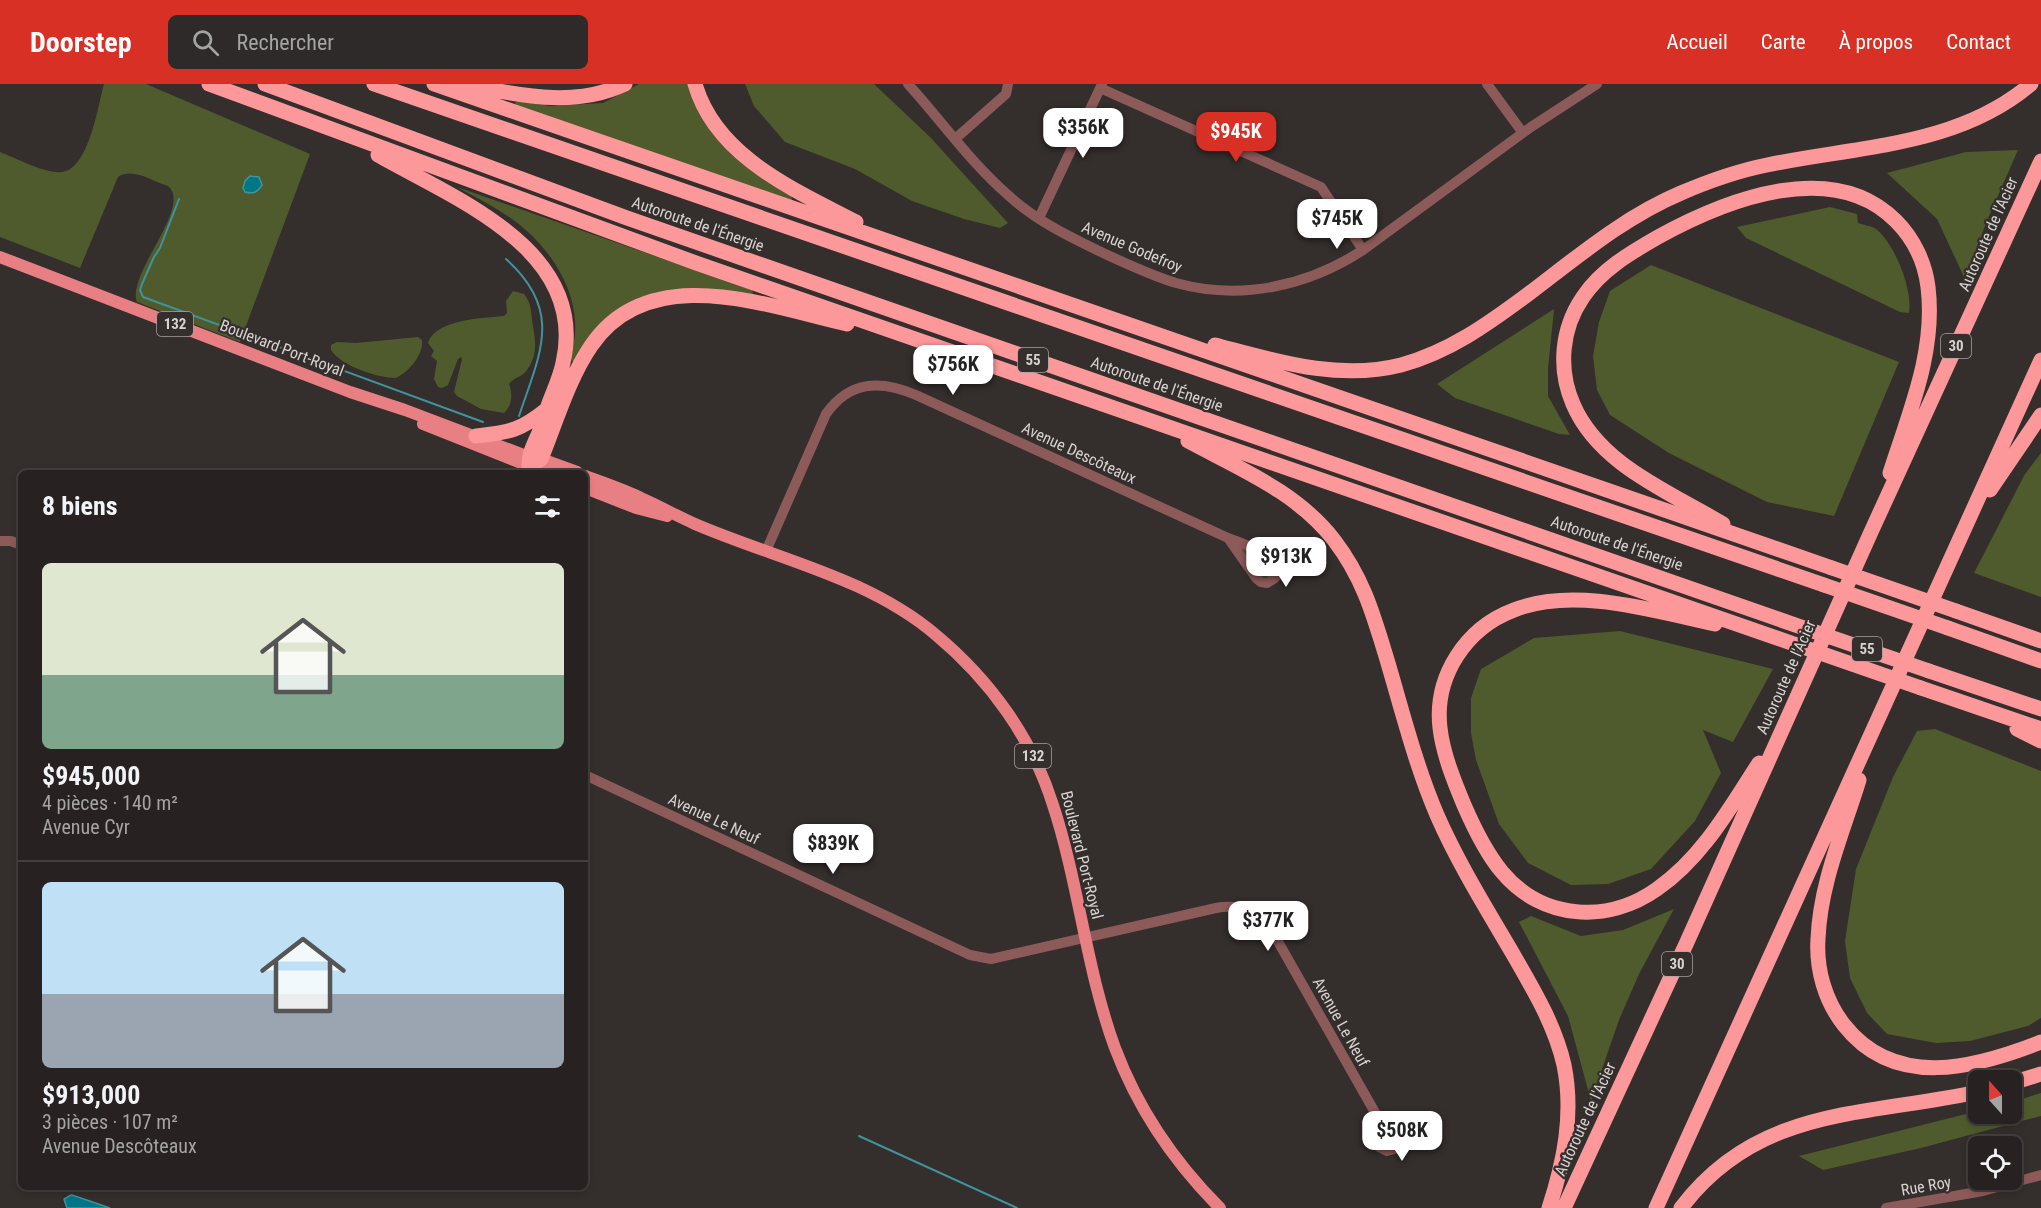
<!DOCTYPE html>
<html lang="fr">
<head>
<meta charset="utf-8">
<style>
  :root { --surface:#272221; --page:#2f2a2a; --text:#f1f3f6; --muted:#a4a4a5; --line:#433f3f; --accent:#d93025 }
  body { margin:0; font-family:"Roboto Condensed",sans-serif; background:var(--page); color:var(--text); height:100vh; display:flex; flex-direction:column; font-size:22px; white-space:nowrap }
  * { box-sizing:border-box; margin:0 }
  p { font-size:20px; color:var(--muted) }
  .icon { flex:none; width:33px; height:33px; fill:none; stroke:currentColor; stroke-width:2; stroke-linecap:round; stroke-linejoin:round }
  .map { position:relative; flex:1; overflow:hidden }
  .drawer { position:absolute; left:18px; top:386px; width:570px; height:720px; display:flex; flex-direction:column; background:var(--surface); border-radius:9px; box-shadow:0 3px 9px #0003,0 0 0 2px var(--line) }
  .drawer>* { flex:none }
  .needle { width:39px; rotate:339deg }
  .controls { position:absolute; left:1968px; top:986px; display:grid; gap:12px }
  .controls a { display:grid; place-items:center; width:54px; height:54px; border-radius:9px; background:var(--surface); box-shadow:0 3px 9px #0003,0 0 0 2px var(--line); font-size:30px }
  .price { position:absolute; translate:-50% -51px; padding:0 14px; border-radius:12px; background:#fff; color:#222; font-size:20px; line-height:39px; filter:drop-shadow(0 2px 3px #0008) }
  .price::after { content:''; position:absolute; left:50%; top:36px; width:18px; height:14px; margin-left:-9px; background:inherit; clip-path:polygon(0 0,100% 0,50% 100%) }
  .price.selected { background:var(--accent); color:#fff }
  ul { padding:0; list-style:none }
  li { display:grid; align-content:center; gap:12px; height:318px; padding:0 24px }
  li+li { border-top:2px solid var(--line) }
  li span { display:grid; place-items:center; height:186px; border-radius:9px; color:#555 }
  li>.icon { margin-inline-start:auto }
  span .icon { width:108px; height:108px; fill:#fffc; stroke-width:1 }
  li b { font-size:26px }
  h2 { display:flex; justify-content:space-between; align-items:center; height:72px; padding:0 24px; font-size:26px }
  header { display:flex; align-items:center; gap:36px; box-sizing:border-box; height:84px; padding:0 30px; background:var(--accent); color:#fff }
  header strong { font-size:28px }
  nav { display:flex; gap:33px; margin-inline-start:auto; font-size:21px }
  .search { width:420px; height:54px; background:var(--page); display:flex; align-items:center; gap:15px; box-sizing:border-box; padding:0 21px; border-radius:9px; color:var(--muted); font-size:22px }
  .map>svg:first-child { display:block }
</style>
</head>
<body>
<header>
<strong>Doorstep</strong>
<div class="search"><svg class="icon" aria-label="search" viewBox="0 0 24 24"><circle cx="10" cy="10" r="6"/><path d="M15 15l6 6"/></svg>Rechercher</div>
<nav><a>Accueil</a><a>Carte</a><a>À propos</a><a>Contact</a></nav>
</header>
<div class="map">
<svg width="2041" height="1124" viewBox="0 0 2041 1124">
  <rect width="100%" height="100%" fill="#342e2c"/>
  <path fill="#4f5b2c" d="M104,0H146L310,70L240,258L137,218C126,190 193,123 168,102C153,98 133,83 118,93L80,184L0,153V68C16,74 45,90 62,88C89,85 98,21 104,0Z
    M639,0H688L694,17L705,39L791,110L792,116H790L515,21V19L517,17L550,22L603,19Z
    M745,0H874L931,54L1008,139L1000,144L964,135L912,117L855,85L785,58L754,22Z
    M2018,66L1986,139L1965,195L1937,135L1887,89L1966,68Z
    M457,103L752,206L753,210L640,217L573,278L570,274C571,267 574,259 575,251C579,203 545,156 506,131C490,120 473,112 457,103Z
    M1830,123L1857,130L1858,139C1863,141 1872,142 1876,145C1895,160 1913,206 1909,229L1900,228L1746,154L1737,143Z
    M1651,181L1899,278L1834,432L1767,418L1669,369L1610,331L1597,306L1593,272L1599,238L1610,207Z
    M513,207L524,210C531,219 531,226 532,236C535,255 539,269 527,286C523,293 514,293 509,300C513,310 512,322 504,329L481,325L457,312L454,308L462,275L461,273L458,275L448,301L442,304L438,303L434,295L437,277L431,272L434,267L428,259C435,235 485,234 504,232L507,229L506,217Z
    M1554,225L1548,285V312L1570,351L1559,350L1455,314L1437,300Z
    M418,253L422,256C424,270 409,288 396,294C378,294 341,282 331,266V261L337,258L356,259Z
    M2041,369V513L1974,489L2025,390Z
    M1239,462L1263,475L1272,484L1270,491L1268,493H1262Z
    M1620,547L1773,585L1733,658L1703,646L1721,689L1695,737L1651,785L1608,800L1571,801L1528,779L1499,740L1476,676L1471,649V614L1481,585L1534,554Z
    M1935,645L2041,687V934L2028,942L1970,957L1936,959L1887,950L1867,929L1850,894L1845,857L1856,785L1893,693L1917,647Z
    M1674,825L1639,890L1619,936L1591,1017L1568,932L1519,838L1531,832L1581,852L1623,846Z
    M2041,1009V1032L1921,1064L1823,1086L1799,1072L1978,1027V1029H2012V1018Z
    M1384,1042L1394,1053L1391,1060H1386L1383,1058Z"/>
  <path fill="#007787" stroke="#40939d" stroke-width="1.5" d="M250,92L259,93L262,101C257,109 253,110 245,108L243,104L245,97Z
    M71,1111H72L110,1124H67L64,1115Z"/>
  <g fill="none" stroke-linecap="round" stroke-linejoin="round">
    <path stroke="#40939d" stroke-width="2" d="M179,115L160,164L154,173L142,200L140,206L143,213L483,338
      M506,175C564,227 540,269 519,332
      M859,1052L1017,1124"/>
    <path stroke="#8d5a5a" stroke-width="10" d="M908,0C941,36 970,78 1008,111C1035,136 1068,152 1101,168C1125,179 1150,191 1176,199C1241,217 1308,202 1363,166L1531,43L1597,0
      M1487,0L1523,49
      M1100,4L1321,103L1363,166
      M955,55L1006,10L1008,0
      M1039,134L1102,0
      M0,457H11L21,461
      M766,467L826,330C850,296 881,296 916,311L1228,454C1242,459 1275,471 1278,486L1275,494L1267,499L1261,498L1256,494L1228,454
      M585,691L970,871L991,875L1216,824C1244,819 1262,830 1276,854L1377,1032L1376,1055L1379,1063L1387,1067L1395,1065L1401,1058L1400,1048L1377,1032
      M1886,1124L1983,1107L2041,1091"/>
    <path stroke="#e87f83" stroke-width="12" d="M0,173L350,308L405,326L529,373L541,375L577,388
      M423,340L544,388
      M585,392C604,399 625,406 643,415C661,423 677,432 695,440C776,475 868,493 936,551C990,596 1032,654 1053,721C1079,800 1086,885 1115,964C1138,1025 1174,1078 1220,1124
      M585,404L636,424L667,432"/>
    <path stroke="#fd989a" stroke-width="15" d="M209,0L696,179L1797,561
      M265,0L627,134L1804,544
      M374,0L1824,501
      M434,0L1832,484
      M461,0C516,10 572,25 625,0
      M695,0C716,73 795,106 856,138
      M378,71C455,115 589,166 563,279C560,294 553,308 548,322C545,330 544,337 541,344C536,357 528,369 529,383
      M1215,261C1276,277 1338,297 1401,281C1449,268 1488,240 1527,211C1576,174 1624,133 1681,109C1709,97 1737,87 1767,81C1857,62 1957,63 2031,0
      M476,352C510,348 520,347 547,325
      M1188,357C1240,385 1297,408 1334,456C1364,495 1374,533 1388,579C1403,630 1416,682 1437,731C1458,779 1486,824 1513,870C1533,905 1555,941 1564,981C1574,1030 1564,1078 1549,1124
      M529,383L541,375C556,338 569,294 591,262C649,176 767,222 847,240
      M1990,406L2041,331
      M1723,440C1670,408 1599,381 1573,320C1558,285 1561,245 1583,213C1601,186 1630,169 1658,153C1725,116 1833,73 1896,137C1914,155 1925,179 1928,203C1936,268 1909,329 1890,389
      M1956,527L2041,557
      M1715,540C1654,527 1574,502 1514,526C1466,544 1434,592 1440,644C1443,670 1454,697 1464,721C1474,744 1486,769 1502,788C1542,836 1608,840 1657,805C1702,774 1730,724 1759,679
      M1948,544L2041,577
      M1929,587L2041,625
      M1921,604L2041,645
      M2017,645L2041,657
      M1859,696C1843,748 1820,800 1818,855C1816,885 1825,917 1844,941C1895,1006 1975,984 2041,958
      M2012,999L2041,990
      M1564,1124L1687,858L1871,448L2041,77
      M1656,1124L2041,276
      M1681,1124C1758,1022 1866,1032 1978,1008"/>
    <path stroke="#fd989a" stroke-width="15" d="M1832,484L1956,527
      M1824,501L1948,544
      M1804,544L1929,587
      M1797,561L1921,604"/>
  </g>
  <g text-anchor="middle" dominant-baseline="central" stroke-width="4.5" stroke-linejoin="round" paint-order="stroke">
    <g fill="#342e2c" stroke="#a6a2a0" stroke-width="1.5">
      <rect x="157" y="228" width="36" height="24" rx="4.5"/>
      <rect x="1941" y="250" width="30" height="24" rx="4.5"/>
      <rect x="1018" y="264" width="30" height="24" rx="4.5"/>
      <rect x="1852" y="553" width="30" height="24" rx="4.5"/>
      <rect x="1015" y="660" width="36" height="24" rx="4.5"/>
      <rect x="1662" y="868" width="30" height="24" rx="4.5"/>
    </g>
    <g font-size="15" font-weight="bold" fill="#d7d3d1">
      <text x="175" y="240">132</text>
      <text x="1956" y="262">30</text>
      <text x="1033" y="276">55</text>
      <text x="1867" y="565">55</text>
      <text x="1033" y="672">132</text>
      <text x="1677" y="880">30</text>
    </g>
    <g font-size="16" fill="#d7d3d1" stroke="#342e2c">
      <text transform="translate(698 140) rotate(19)">Autoroute de l'Énergie</text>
      <text transform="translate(1988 150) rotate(-66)">Autoroute de l'Acier</text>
      <text transform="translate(1132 163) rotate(23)">Avenue Godefroy</text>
      <text transform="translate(282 264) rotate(21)">Boulevard Port-Royal</text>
      <text transform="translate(1157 300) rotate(19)">Autoroute de l'Énergie</text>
      <text transform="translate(1079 369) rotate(25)">Avenue Descôteaux</text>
      <text transform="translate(1617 459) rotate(19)">Autoroute de l'Énergie</text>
      <text transform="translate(1786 593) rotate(-66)">Autoroute de l'Acier</text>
      <text transform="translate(714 735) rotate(25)">Avenue Le Neuf</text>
      <text transform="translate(1082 771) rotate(76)">Boulevard Port-Royal</text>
      <text transform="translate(1341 938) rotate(61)">Avenue Le Neuf</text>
      <text transform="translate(1585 1035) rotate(-65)">Autoroute de l'Acier</text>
      <text transform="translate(1926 1102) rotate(-10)">Rue Roy</text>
    </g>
  </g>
</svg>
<div class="controls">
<a><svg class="needle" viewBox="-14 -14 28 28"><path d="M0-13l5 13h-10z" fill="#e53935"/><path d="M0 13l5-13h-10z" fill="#a4a4a5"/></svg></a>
<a><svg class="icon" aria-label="locate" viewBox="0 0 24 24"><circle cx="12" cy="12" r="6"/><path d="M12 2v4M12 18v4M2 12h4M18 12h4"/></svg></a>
</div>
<b class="price" style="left:1083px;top:75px">$356K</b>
<b class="price selected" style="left:1236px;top:79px">$945K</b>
<b class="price" style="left:1337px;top:166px">$745K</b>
<b class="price" style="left:953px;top:312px">$756K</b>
<b class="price" style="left:1286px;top:504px">$913K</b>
<b class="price" style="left:833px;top:791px">$839K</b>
<b class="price" style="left:1268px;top:868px">$377K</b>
<b class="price" style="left:1402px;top:1078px">$508K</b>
<section class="drawer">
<h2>8 biens<svg class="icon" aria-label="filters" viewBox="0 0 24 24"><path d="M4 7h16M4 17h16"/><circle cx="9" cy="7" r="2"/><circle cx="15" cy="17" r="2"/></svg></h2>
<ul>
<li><span style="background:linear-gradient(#dfe7d0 60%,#7fa58c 0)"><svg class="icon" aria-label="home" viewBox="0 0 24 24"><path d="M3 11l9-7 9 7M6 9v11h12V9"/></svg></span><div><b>$945,000</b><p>4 pièces · 140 m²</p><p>Avenue Cyr</p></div></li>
<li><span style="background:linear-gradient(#bfe0f5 60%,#9aa5b1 0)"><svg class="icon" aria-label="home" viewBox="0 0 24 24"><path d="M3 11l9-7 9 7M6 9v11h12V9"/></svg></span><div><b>$913,000</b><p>3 pièces · 107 m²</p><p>Avenue Descôteaux</p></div></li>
</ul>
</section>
</div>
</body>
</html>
